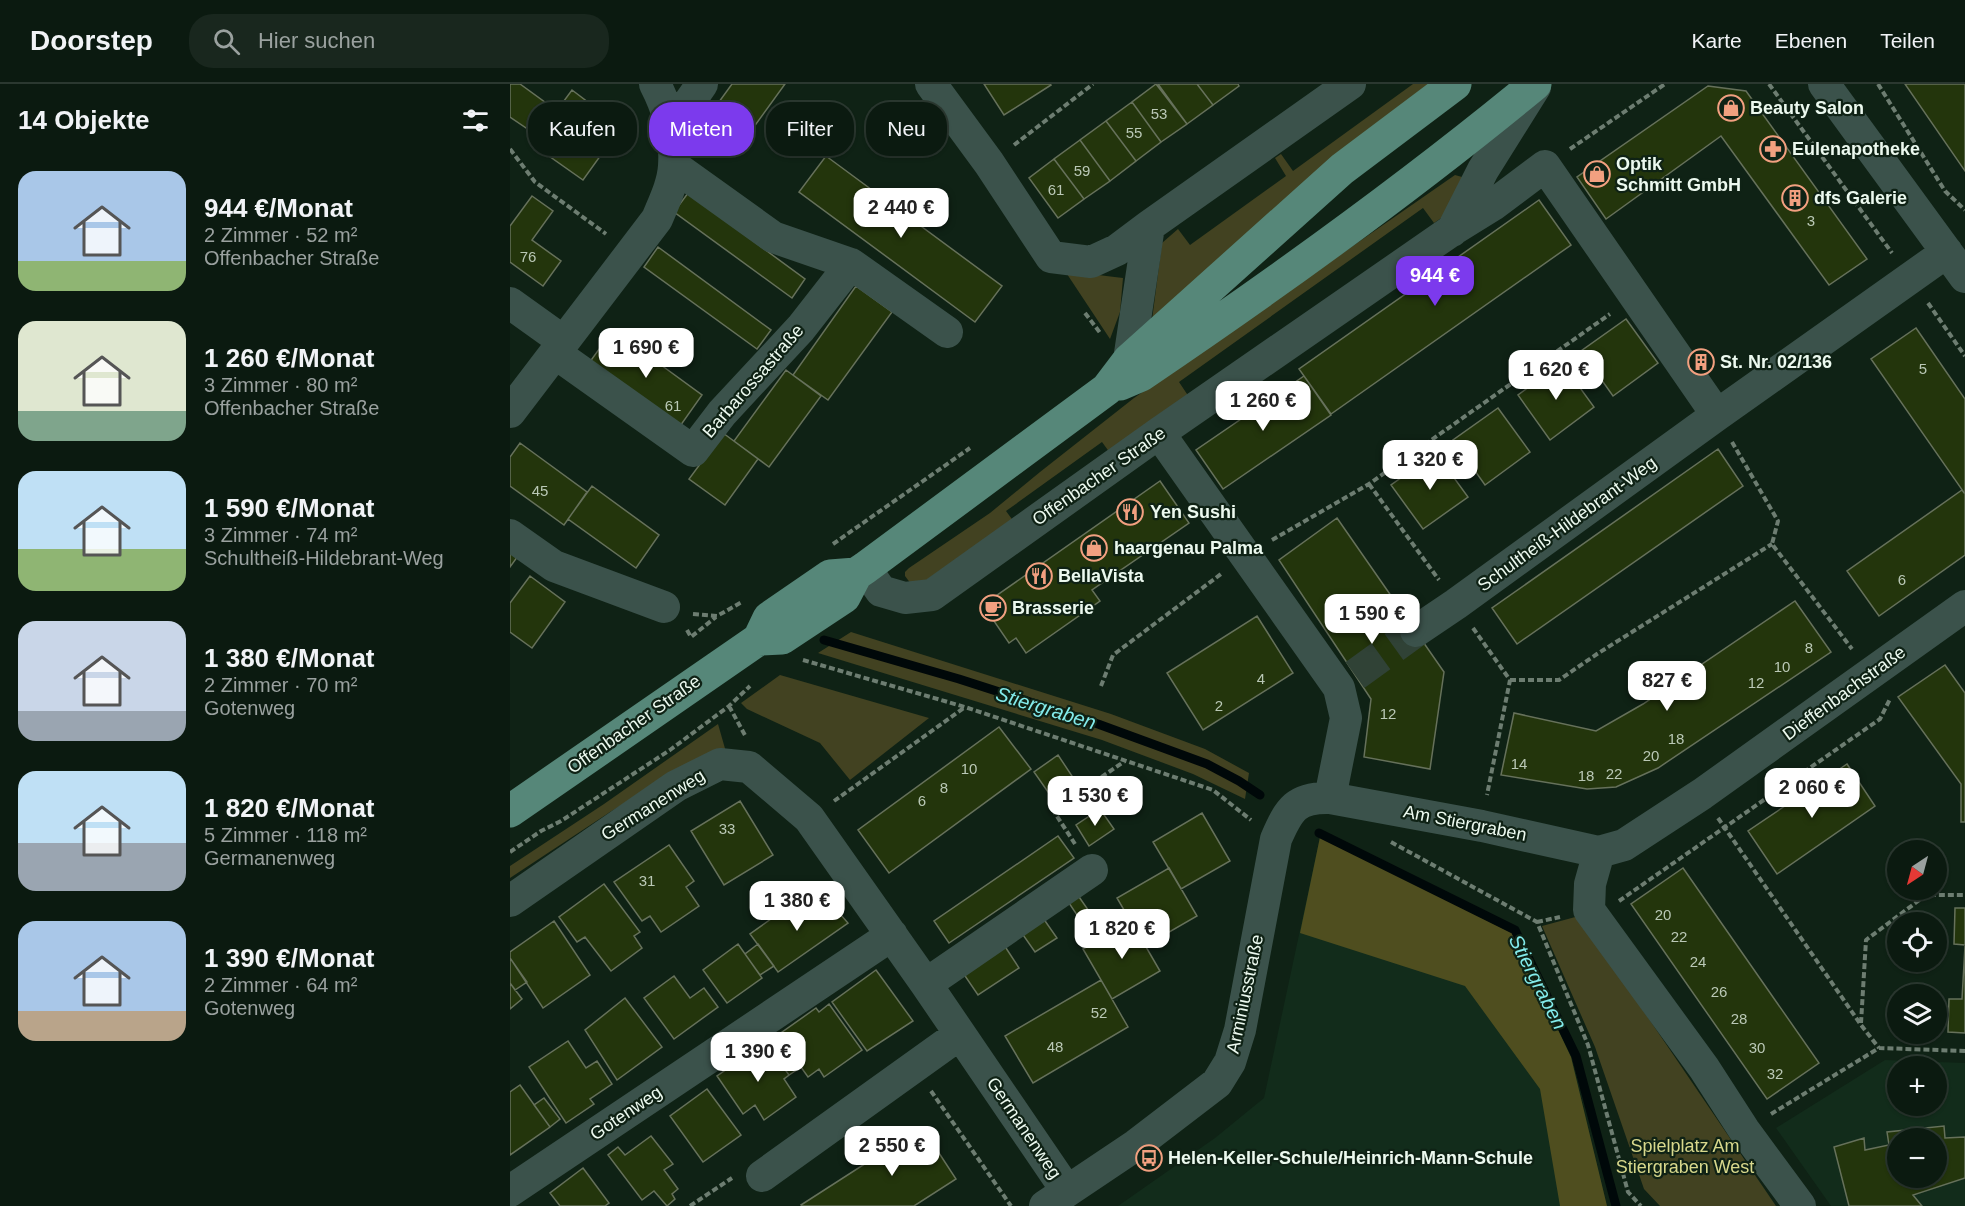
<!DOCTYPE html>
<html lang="de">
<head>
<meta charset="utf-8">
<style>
  :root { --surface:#0b1a10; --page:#19271e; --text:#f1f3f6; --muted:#9aa19f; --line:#2b3830; --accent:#7c3aed }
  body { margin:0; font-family:Helvetica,sans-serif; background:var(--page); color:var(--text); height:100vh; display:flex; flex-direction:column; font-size:22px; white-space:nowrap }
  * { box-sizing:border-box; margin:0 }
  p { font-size:20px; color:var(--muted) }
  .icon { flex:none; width:33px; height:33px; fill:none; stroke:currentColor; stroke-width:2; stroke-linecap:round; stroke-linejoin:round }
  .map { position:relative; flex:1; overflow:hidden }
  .side { display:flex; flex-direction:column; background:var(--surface); width:510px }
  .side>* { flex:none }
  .hud { position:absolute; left:18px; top:18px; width:570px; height:54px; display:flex; gap:12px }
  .needle { width:39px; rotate:216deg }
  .fabs { position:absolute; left:1377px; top:756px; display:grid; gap:12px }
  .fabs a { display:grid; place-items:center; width:60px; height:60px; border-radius:50%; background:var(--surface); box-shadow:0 2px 4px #0004,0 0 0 2px var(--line); font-size:30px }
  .price { position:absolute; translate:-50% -51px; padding:0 14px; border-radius:12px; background:#fff; color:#222; font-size:20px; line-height:39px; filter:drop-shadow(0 2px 3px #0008) }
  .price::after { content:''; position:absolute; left:50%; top:36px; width:18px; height:14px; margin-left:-9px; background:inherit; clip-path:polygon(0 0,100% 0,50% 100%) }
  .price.current { background:var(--accent); color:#fff }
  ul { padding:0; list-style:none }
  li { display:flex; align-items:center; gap:18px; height:150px; padding:0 18px }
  li span { display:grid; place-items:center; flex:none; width:168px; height:120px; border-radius:18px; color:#555 }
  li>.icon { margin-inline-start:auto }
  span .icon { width:72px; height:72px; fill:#fffc; stroke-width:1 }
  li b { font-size:26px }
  h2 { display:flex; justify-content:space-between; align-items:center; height:72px; padding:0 18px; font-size:26px }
  .tag { padding:0 21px; border-radius:24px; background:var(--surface); box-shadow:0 2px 4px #0004,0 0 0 2px var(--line); font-size:21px; line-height:54px }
  .tag.current { background:var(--accent); color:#fff }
  header { display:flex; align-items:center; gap:36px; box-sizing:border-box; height:84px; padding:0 30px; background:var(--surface); border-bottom:2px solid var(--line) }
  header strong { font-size:28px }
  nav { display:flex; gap:33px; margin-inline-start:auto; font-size:21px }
  .search { width:420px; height:54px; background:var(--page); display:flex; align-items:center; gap:15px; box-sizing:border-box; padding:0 21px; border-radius:24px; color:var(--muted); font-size:22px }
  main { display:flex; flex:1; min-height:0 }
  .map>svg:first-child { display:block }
</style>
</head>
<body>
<header>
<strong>Doorstep</strong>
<div class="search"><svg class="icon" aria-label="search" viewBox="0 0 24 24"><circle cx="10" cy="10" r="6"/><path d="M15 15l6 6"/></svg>Hier suchen</div>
<nav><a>Karte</a><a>Ebenen</a><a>Teilen</a></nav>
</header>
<main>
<section class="side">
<h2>14 Objekte<svg class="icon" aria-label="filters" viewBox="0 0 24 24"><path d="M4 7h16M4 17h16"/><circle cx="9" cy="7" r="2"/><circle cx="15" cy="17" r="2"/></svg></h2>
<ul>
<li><span style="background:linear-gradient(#a9c7e8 75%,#8fb573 0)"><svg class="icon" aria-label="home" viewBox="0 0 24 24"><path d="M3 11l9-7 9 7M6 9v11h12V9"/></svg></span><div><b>944 €/Monat</b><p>2 Zimmer · 52 m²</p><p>Offenbacher Straße</p></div></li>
<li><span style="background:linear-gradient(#dfe7d0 75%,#7fa58c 0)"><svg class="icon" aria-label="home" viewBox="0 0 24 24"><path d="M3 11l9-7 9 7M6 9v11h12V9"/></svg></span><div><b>1 260 €/Monat</b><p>3 Zimmer · 80 m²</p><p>Offenbacher Straße</p></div></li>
<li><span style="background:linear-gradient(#bfe0f5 65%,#8fb573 0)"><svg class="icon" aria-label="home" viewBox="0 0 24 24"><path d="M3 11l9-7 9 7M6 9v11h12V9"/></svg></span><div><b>1 590 €/Monat</b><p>3 Zimmer · 74 m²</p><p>Schultheiß-Hildebrant-Weg</p></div></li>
<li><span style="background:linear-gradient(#c9d6e8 75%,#9aa5b1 0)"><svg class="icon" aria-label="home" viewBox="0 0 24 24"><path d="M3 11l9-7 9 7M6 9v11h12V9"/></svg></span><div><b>1 380 €/Monat</b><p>2 Zimmer · 70 m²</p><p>Gotenweg</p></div></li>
<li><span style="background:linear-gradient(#bfe0f5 60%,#9aa5b1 0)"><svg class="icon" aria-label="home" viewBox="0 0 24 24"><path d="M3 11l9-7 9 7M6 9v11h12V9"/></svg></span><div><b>1 820 €/Monat</b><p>5 Zimmer · 118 m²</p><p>Germanenweg</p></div></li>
<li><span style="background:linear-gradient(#a9c7e8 75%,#b9a48a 0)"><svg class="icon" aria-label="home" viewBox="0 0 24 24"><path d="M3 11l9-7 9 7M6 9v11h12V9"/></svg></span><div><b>1 390 €/Monat</b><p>2 Zimmer · 64 m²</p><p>Gotenweg</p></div></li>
</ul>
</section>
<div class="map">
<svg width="1455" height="1122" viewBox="0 0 1455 1122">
  <rect width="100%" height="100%" fill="#0f2215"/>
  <path fill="#122c1b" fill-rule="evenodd" d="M810,753L1002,849L1061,973L1097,1122H608L705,1054L754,1014Z
    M1375,976L1455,979V1122H1321L1266,1044ZM1388,982H1426V1022H1388ZM1388,1054H1426V1094H1388Z"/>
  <path fill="#424221" d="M903,0H926L642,236L652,159L668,145L680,161L776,92L765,74L771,70L783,87Z
    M945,91L952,93L940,128L924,139L913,124L669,298L679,313L600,369L592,358L496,427L504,438L412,499L401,500L395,492V488L399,484L480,429L530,388L624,314Z
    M555,187L613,194L610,228L600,255Z
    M341,548L601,630L695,665L739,689L735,715L683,690L592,656L308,569Z
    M270,591L419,634L340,696L310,659L237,625L231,619Z
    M208,640L216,668L157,694L100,728L0,794V782L94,720Z
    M1069,832L1266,1122H1150L1134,1105L1085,963L1032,842Z"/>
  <path fill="#4f4e1f" d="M810,753L1002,849L1061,973L1097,1122H1050L1030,1005L955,902L790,849Z"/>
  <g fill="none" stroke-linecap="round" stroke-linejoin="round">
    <path stroke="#000809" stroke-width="9" d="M314,556L449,595L588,640L697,680L729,697L750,711
      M809,749L1005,846L1066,972L1106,1122"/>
  </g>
  <path fill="#23350c" stroke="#66715b" stroke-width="1.5" fill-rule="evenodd" d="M0,0H10L47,27L28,52L0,33Z
    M222,0H275L225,69L190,44Z
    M474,0H540L541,1L494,31Z
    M646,0L677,40L651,58L622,18Z
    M648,0H687L703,21L677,40Z
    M687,0H728L729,2L703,21Z
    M1395,0H1455V87Z
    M1198,2L1236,7L1357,175L1319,201L1211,52L1096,135L1067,93Z
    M62,6L83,22L62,51L91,71L73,96L22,60Z
    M622,18L651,58L626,77L596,37Z
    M596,37L626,77L600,97L570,56Z
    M570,56L600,97L574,115L544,75Z
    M316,72L492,202L465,238L289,108Z
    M544,75L574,115L548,134L519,94Z
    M178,109L295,195L282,214L164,128Z
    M22,112L43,127L22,156L51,177L33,202L0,178V142Z
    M1029,116L1061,161L821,330L789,285Z
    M148,163L261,246L247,265L134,183Z
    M346,202L382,228L318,316L283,291Z
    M1116,235L1148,279L1103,312L1071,267Z
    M1406,244L1455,315V410L1361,275Z
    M103,246L192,311L168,345L79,279Z
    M1189,268L1201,283L1193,289L1181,273Z
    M1052,279L1084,323L1040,356L1008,311Z
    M276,286L311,312L259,383L224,357Z
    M794,292L821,331L713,405L686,366Z
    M988,324L1020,368L975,401L943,356Z
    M213,349L248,375L215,421L179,395Z
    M10,359L77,408L54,441L0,402V373Z
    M1208,365L1233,402L1007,560L982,524Z
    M926,369L958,413L913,445L881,401Z
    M650,397L679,439L582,506L590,517L516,569L506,554L499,559L473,521Z
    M82,402L149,451L126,484L58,435Z
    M1452,406L1455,410V471L1369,532L1337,487Z
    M827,434L934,588L920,685L854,673L861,615L769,476Z
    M0,466L8,472L0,483Z
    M20,492L55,518L22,564L0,548V519Z
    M1285,517L1321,568L1148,684L1106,703L1077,705L991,691L1004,629L1086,647L1133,620Z
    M747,532L783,589L693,646L657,589Z
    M1435,581L1455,609V738H1451V700L1388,613Z
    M489,643L521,685L379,789L348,746Z
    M548,671L562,692L538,708L524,688Z
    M1337,680L1365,722L1267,790L1238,747Z
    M230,717L263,771L214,801L181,747Z
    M590,725L604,745L579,762L566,741Z
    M692,729L720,777L671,805L643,758Z
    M548,752L564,774L439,859L424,837Z
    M159,761L184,797L176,803L189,822L151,848L140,832L132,837L104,798Z
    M659,784L687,832L635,862L607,814Z
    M1173,784L1309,979L1257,1015L1121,820Z
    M94,800L130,848L124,852L132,864L101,887L75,853L67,858L49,833Z
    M567,810L581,830L571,837L557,816Z
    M316,814L338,839L268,888L240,850L289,815L298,827Z
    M1445,824H1455V861L1444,860Z
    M533,834L547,854L525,868L511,848Z
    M44,837L80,891L33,924L0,874V868Z
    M621,837L650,887L602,915L573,865Z
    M228,860L252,894L217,919L193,886Z
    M248,860L264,882L250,891L235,870Z
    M494,861L509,884L468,911L453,889Z
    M1455,862V949L1438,948L1439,915H1452Z
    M0,874L17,898L5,906L0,899Z
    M366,886L403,937L357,967L322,918Z
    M164,892L180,914L194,904L208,923L164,955L134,914Z
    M591,896L618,943L523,999L495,952Z
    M0,899L12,915L0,925Z
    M115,914L152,963L107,996L75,946Z
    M319,920L352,966L314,993L309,985L298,993L268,951L306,924L309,928Z
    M58,957L76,984L87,977L102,1000L80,1015L84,1020L56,1039L19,983Z
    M272,957L291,983L279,991L260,965Z
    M259,963L279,991L274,995L286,1013L254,1036L245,1021L233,1030L207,992L246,965L250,970Z
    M10,1001L40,1043L0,1071V1008Z
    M197,1005L231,1051L193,1078L160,1032Z
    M34,1014L50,1035L40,1043L24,1021Z
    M1434,1042L1435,1054L1455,1053V1094L1403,1111L1412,1122H1339L1324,1063L1354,1054L1355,1066L1379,1061L1377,1048ZM1388,1054H1426V1094H1388Z
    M412,1043L446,1095L404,1122H292L291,1121Z
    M141,1052L163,1080L154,1086L168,1105L162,1110L165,1115L157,1122L144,1107L132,1116L98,1071L108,1063L115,1071Z
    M73,1084L99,1119L95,1122H50L40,1109Z"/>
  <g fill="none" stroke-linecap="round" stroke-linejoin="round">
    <path stroke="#304236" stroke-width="32" stroke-dasharray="32 16" stroke-linecap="butt" d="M845,591L906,547"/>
    <path stroke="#6d7d71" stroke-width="4" stroke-dasharray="6 3" stroke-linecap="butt" d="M1259,0L1382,169
      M1368,0L1435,107L1455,126
      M504,61L583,0
      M0,65L25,98L96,150
      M1060,65L1155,0
      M1418,219L1455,272
      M575,229L591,250
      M1222,358L1268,437L1262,460L1342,565
      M859,400L929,496
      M762,456L859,400L1100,230
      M323,460L460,364
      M183,530L207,532L232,518
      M963,544L1000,596L977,711
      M177,546L181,553L206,533
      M293,576L455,623L703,706L741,736
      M1000,596H1049L1087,570L1262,460
      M591,602L603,571L711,490
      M219,622L236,653
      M324,717L455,623
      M1208,734L1351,941L1369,964
      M881,758L1027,838L1078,961L1118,1108L1131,1122
      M565,760L543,726L615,677
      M0,768L31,747L51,737L160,666L219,622L240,602
      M1109,817L1370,635L1380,615
      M1027,838L1050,833
      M1351,939L1356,856L1416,811H1455
      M421,1007L501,1122
      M1261,1030L1369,964L1455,967
      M180,1122L222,1094"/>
    <path stroke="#3b524b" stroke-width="32" d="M421,0L479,79L541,173L581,178L607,166L639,142
      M1314,0L1455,193
      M162,43L192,0
      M164,82L263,153L341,180L437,248
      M942,147L973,86L1025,3
      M0,219L53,257
      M45,269L183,367L212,329L291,244L341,180
      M619,276L639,142L840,0
      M0,328L147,135C154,118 163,100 164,82C166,53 158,25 145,0
      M649,349L829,604L836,634L820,714
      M0,451L44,482L154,523
      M355,484L371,507L395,514L422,511L649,349L941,147L983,121L1035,82L1207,331
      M906,547L946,520L1207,331L1437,168
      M1089,768L1080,800L1079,826L1194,984L1234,1046L1290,1122
      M0,817L166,702L210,680L239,683L299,734L416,900L557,1107
      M416,900L582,786
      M252,1092L450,950
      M0,1107L382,851
      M535,1122L626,1061L707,999L720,978L730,946L766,755C779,725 786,713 820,714L972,742L1089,768L1114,761L1192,710L1455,522"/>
    <path stroke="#568779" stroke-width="33" d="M610,300L631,291C767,199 899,104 1025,0
      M249,555L272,554L334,513L346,490
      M0,727L249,555L259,534L320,492L346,490L355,484L597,305L619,276L832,85L945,0"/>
  </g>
  <defs>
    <g id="shop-ring" transform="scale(1.35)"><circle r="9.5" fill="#0f2215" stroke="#f2a080" stroke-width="1.5"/><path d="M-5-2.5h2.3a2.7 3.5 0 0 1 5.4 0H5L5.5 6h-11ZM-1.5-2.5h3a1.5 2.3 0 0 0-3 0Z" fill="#f2a080"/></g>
    <g id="pharmacy-ring" transform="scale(1.35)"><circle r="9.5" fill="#0f2215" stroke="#f2a080" stroke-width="1.5"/><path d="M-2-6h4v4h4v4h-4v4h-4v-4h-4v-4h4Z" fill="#f2a080"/></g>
    <g id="building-ring" transform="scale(1.35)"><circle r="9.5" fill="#0f2215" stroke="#f2a080" stroke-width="1.5"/><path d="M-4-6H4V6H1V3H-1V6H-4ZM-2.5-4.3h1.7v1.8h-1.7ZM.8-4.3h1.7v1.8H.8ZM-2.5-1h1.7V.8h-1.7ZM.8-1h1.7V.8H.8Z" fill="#f2a080"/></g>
    <g id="restaurant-ring" transform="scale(1.35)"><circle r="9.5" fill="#0f2215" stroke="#f2a080" stroke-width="1.5"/><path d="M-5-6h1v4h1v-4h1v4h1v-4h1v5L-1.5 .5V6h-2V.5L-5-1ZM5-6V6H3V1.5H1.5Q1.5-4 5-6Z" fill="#f2a080"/></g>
    <g id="cafe-ring" transform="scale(1.35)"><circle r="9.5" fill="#0f2215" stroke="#f2a080" stroke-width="1.5"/><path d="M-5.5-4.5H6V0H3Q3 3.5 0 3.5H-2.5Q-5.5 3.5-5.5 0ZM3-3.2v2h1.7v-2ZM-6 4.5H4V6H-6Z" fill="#f2a080"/></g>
    <g id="bus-ring" transform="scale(1.35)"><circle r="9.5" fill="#0f2215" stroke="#f2a080" stroke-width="1.5"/><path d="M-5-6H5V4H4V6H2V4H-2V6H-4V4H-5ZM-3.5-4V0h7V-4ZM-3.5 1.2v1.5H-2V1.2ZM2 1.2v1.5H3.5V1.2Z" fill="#f2a080"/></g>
  </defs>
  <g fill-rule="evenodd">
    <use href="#shop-ring" x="1221" y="24"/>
    <use href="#pharmacy-ring" x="1263" y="65"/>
    <use href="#shop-ring" x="1087" y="90"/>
    <use href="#building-ring" x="1285" y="114"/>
    <use href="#building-ring" x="1191" y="278"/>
    <use href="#restaurant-ring" x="620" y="428"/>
    <use href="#shop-ring" x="584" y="464"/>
    <use href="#restaurant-ring" x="529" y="492"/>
    <use href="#cafe-ring" x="483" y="524"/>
    <use href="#bus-ring" x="639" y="1074"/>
  </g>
  <g text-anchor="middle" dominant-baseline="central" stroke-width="4.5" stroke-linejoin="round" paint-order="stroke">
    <g font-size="15" fill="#bac8b6">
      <text x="649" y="29">53</text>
      <text x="624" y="48">55</text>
      <text x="572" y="86">59</text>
      <text x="546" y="105">61</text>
      <text x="1301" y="136">3</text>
      <text x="18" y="172">76</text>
      <text x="1413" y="284">5</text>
      <text x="163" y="321">61</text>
      <text x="30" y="406">45</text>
      <text x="1392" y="495">6</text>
      <text x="1299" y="563">8</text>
      <text x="1272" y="582">10</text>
      <text x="751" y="594">4</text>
      <text x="1246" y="598">12</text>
      <text x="709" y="621">2</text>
      <text x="878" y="629">12</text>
      <text x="1166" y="654">18</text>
      <text x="1141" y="671">20</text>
      <text x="1009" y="679">14</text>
      <text x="459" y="684">10</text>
      <text x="1104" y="689">22</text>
      <text x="1076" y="691">18</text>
      <text x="434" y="703">8</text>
      <text x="412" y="716">6</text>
      <text x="217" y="744">33</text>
      <text x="137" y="796">31</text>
      <text x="1153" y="830">20</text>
      <text x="1169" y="852">22</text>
      <text x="1188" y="877">24</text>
      <text x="1209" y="907">26</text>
      <text x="589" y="928">52</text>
      <text x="1229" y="934">28</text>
      <text x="545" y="962">48</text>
      <text x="1247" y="963">30</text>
      <text x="1265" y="989">32</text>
    </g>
    <g font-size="18" font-weight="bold" fill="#ecf9ef" stroke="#0f2215" text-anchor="start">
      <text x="1240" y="24">Beauty Salon</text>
      <text x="1282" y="65">Eulenapotheke</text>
      <text x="1106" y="80">Optik<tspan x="1106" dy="21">Schmitt GmbH</tspan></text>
      <text x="1304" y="114">dfs Galerie</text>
      <text x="1210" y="278">St. Nr. 02/136</text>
      <text x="640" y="428">Yen Sushi</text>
      <text x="604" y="464">haargenau Palma</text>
      <text x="548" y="492">BellaVista</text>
      <text x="502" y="524">Brasserie</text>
      <text x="658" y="1074">Helen-Keller-Schule/Heinrich-Mann-Schule</text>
    </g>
    <g font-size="18" fill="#ecf9ef" stroke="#0f2215">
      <text transform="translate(243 297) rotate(-49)">Barbarossastraße</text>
      <text transform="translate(589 392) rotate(-35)">Offenbacher Straße</text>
      <text transform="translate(1057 440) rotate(-36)">Schultheiß-Hildebrant-Weg</text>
      <text transform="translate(1334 609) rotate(-36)">Dieffenbachstraße</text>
      <text transform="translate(124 640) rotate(-35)">Offenbacher Straße</text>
      <text transform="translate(143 721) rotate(-32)">Germanenweg</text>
      <text transform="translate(955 739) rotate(11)">Am Stiergraben</text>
      <text transform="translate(735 910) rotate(-78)">Arminiusstraße</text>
      <text transform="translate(116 1029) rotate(-34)">Gotenweg</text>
      <text transform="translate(514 1044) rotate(56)">Germanenweg</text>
    </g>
    <g font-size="18" fill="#d8d88c" stroke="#0f2215">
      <text x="1175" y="1062">Spielplatz Am<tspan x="1175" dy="21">Stiergraben West</tspan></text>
    </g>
    <g font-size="20" font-style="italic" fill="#83ebeb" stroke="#0f2215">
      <text transform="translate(536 624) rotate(17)">Stiergraben</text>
      <text transform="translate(1028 898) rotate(63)">Stiergraben</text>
    </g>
  </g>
</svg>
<div class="fabs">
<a><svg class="needle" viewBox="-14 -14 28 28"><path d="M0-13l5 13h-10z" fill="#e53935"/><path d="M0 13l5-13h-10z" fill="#9aa19f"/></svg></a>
<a><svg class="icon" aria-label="locate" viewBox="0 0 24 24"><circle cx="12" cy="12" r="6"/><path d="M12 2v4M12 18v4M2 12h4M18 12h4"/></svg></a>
<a><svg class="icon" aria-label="layers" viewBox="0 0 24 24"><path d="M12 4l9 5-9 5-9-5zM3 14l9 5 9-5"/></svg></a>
<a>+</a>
<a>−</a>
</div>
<b class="price" style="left:391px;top:155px">2 440 €</b>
<b class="price current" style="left:925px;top:223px">944 €</b>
<b class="price" style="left:136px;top:295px">1 690 €</b>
<b class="price" style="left:1046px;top:317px">1 620 €</b>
<b class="price" style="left:753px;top:348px">1 260 €</b>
<b class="price" style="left:920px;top:407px">1 320 €</b>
<b class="price" style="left:862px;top:561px">1 590 €</b>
<b class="price" style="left:1157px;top:628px">827 €</b>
<b class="price" style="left:1302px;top:735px">2 060 €</b>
<b class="price" style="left:585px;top:743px">1 530 €</b>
<b class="price" style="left:287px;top:848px">1 380 €</b>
<b class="price" style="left:612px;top:876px">1 820 €</b>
<b class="price" style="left:248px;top:999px">1 390 €</b>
<b class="price" style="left:382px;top:1093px">2 550 €</b>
<div class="hud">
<a class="tag">Kaufen</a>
<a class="tag current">Mieten</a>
<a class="tag">Filter</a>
<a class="tag">Neu</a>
</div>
</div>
</main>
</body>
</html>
